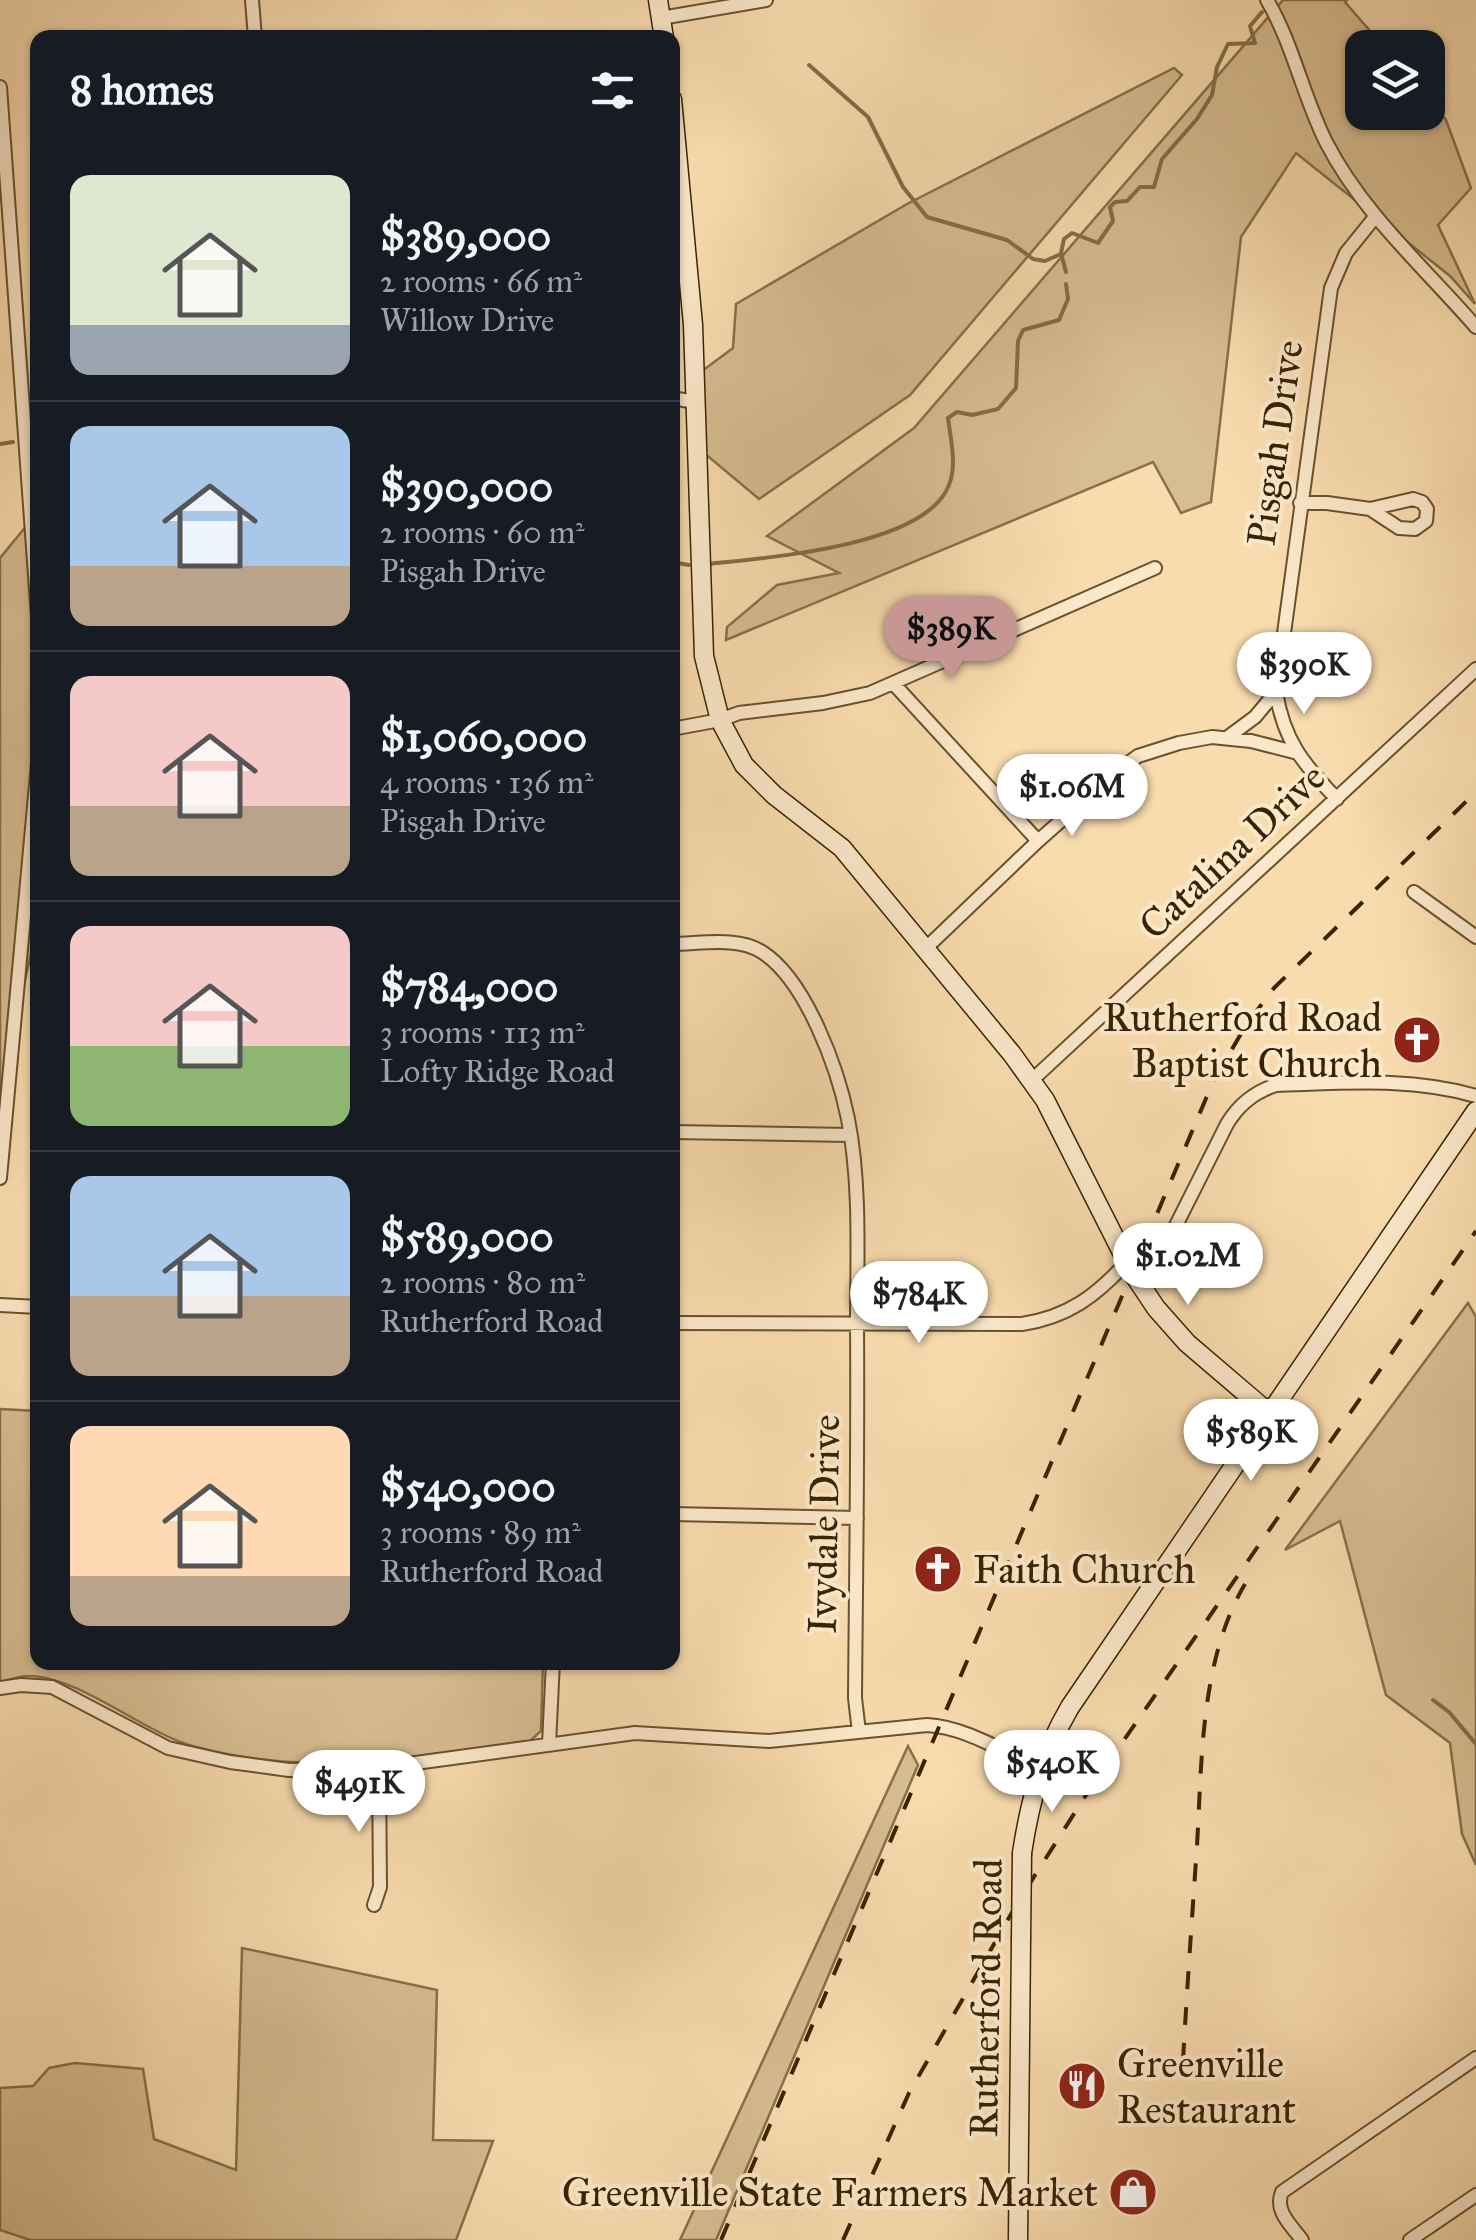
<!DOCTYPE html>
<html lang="en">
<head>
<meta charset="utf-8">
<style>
  :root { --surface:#171b24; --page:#242831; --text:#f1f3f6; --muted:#9ea1a6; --line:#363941; --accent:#c59692 }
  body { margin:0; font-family:"IM FELL Great Primer",serif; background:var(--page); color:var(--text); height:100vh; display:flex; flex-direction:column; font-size:38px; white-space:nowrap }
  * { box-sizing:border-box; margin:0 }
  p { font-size:32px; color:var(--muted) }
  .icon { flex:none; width:55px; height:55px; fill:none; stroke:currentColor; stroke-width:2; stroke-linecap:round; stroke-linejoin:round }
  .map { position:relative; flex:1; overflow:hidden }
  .panel { position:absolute; left:30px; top:30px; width:650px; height:1640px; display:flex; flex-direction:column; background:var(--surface); border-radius:20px; box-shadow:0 2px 8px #0004 }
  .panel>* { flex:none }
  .controls { position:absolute; left:1345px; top:30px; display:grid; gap:20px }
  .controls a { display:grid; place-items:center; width:100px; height:100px; border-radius:20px; background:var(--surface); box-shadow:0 2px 8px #0004; font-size:50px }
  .price { position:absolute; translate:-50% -85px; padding:0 22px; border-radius:35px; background:#fff; color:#222; font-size:32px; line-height:65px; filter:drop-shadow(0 2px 5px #0008) }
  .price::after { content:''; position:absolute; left:50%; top:60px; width:30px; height:22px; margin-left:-15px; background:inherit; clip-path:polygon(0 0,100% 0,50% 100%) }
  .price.on { background:var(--accent); color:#111 }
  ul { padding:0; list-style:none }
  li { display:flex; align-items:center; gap:30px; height:250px; padding:0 40px }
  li+li { border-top:2px solid var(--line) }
  li span { display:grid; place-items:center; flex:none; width:280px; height:200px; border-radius:20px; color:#555 }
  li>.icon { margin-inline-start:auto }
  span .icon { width:120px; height:120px; fill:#fffc; stroke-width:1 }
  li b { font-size:42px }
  h2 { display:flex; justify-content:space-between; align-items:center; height:120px; padding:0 40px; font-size:42px }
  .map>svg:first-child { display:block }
</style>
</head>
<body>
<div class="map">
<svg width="1476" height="2240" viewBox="0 0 1476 2240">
  <rect width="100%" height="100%" fill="#f9dcae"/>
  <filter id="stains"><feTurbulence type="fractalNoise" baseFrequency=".002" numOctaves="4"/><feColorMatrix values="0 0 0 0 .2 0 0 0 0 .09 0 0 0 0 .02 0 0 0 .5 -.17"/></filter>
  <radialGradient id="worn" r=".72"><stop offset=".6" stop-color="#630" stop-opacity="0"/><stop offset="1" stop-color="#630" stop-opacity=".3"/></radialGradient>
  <path fill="#d8bd91" stroke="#887049" stroke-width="2.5" d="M1283,0H1347L1345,2L1384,47L1362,48V112H1428V98L1446,120L1471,188L1438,225L1475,304L1450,276L1296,153L1241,237L1211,502L1181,513L1153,462L726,640L727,627L777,585L839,573L767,536L914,428Z
    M1174,68L1182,75L910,395L759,499L704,453L698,374L733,348L736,304L907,204Z
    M37,513V927L0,1091V558Z
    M1468,1303L1476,1317V1865L1462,1834L1450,1743L1386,1695L1340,1521L1285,1550Z
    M0,1409L37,1411L38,1662L543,1663L541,1731L530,1741C430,1754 328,1775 227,1754C213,1751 196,1748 183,1743C138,1727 77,1677 30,1676C21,1675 9,1680 0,1682Z
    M908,1746L918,1765L716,2240H680Z
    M242,1948L437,1990L433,2140L493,2141L456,2240H30L0,2230V2088L33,2086L49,2068L75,2063L143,2069L154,2139L236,2170Z"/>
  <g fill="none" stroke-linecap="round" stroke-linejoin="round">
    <path stroke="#856d45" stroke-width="4" d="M809,65L868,117L903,187L927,217L1007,240L1033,259L1045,261L1061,254
      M1066,272L1061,253L1064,239L1072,233L1098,243L1113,221L1110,207L1115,202L1127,201L1140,187H1154L1162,159L1197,119L1212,95L1217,67L1228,44L1255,43L1250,26L1262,12
      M36,440H38
      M0,444L13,442
      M672,562L689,565
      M708,564C767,558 912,547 945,493C959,471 951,442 948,418L957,412L972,415L998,409L1016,388L1018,341L1023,330L1059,320L1068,299L1066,284
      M1433,1700L1449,1712L1476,1744"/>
    <g stroke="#69522c" stroke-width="16">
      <path id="street" d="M252,0L255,38
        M1267,0C1293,44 1303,96 1326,142C1363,214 1424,267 1476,327
        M661,18L766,0
        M0,87L38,617
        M672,398L695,402
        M1413,499L1422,502L1427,509L1426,521L1415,529L1399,528L1370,509Z
        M1300,503H1327L1370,509
        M893,683L1038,841
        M1276,692C1284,741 1303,764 1337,799
        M672,729L720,720L739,713L823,703L870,693L1155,568
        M1228,737L1255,717L1276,692L1331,288L1346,253L1375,217
        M1414,892L1476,937
        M672,944C700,944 738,936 762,952C806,980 838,1069 848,1119C861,1185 857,1257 857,1324C858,1449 856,1573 855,1698L859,1732
        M925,949L1038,841L1117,771L1138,756L1179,743L1212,737L1251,741L1294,752
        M1031,1081L1476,669
        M672,1132L850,1135
        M0,1178L38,763
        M1144,1289L1227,1124C1239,1104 1254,1092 1276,1085C1344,1083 1410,1077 1476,1096
        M0,1305L38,1307
        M672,1323L1022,1324C1068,1317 1096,1296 1127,1262
        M672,1514L857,1518
        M0,1688L21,1685L52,1687L168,1748L230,1762L289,1770L379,1768L635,1733L769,1741L927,1725C966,1727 1005,1753 1041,1768
        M549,1744L553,1662
        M374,1905L380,1887L379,1768
        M1302,2240C1291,2225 1274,2211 1282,2192L1476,2058
        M1410,2240L1476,2195"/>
    </g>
    <g stroke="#392401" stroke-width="21">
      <path id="secondary" d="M658,0L664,38
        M672,99L693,325L704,656L720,720L744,765L774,795L842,848L1012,1054L1045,1100L1132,1272L1156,1308L1187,1343L1270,1414
        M1022,1853C1030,1800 1043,1753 1070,1707L1476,1111
        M1018,2240L1021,1939"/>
    </g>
    <use href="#street" stroke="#fbe8ca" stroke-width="12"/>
    <use href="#secondary" stroke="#fbe8ca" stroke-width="18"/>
    <path stroke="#392401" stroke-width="4" stroke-dasharray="18 18" stroke-linecap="butt" d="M1183,2061C1187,1989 1192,1918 1197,1846C1202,1761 1200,1660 1245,1584
      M721,2240L1213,1082L1246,1025L1274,988L1476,792
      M843,2240L909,2093L1018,1902L1086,1795L1476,1231"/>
    <g stroke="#392401" stroke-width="21" stroke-linecap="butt">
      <path id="secondary-bridge" d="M1021,1939L1022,1853"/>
    </g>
    <use href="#secondary-bridge" stroke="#fbe8ca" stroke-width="18"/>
  </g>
  <defs>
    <g id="church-disc" transform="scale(2.5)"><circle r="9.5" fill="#8f2418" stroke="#fbe8ca"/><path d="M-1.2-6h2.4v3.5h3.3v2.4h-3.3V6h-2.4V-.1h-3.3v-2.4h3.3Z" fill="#fff"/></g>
    <g id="restaurant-disc" transform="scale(2.5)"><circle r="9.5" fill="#8f2418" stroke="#fbe8ca"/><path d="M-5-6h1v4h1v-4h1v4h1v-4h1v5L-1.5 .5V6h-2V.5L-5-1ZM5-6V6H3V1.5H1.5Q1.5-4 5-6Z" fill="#fff"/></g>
    <g id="shop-disc" transform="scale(2.5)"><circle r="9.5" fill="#8f2418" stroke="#fbe8ca"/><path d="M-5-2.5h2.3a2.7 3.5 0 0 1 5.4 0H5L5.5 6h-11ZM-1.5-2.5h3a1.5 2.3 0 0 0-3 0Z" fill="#fff"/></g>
  </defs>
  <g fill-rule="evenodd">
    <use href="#church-disc" x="1417" y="1040"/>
    <use href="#church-disc" x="938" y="1569"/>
    <use href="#restaurant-disc" x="1082" y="2086"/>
    <use href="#shop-disc" x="1133" y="2192"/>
  </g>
  <g text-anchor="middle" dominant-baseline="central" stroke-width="8" stroke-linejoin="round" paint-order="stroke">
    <g font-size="40" fill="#392401" stroke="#fbe8ca">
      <text transform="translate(1275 443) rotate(-82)">Pisgah Drive</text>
      <text transform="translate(1232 851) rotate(-43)">Catalina Drive</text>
      <text transform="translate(824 1524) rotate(-89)">Ivydale Drive</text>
      <text transform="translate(986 1998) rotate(-89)">Rutherford Road</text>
    </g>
    <g font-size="40" fill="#392401" stroke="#fbe8ca" text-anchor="end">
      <text x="1382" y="1017">Rutherford Road<tspan x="1382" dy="46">Baptist Church</tspan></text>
      <text x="973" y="1569" text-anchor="start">Faith Church</text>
      <text x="1117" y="2063" text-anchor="start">Greenville<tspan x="1117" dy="46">Restaurant</tspan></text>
      <text x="1098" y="2192">Greenville State Farmers Market</text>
    </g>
  </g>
  <rect width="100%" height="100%" filter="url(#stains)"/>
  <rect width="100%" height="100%" fill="url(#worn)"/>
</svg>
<div class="controls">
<a><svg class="icon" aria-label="layers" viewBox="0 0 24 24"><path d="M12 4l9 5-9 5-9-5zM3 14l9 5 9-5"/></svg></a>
</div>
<b class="price on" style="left:951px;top:681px">$389K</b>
<b class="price" style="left:1304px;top:717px">$390K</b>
<b class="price" style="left:1072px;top:839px">$1.06M</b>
<b class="price" style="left:1188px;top:1308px">$1.02M</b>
<b class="price" style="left:919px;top:1346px">$784K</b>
<b class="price" style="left:1251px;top:1484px">$589K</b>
<b class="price" style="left:1052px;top:1815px">$540K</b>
<b class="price" style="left:359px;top:1835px">$491K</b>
<section class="panel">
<h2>8 homes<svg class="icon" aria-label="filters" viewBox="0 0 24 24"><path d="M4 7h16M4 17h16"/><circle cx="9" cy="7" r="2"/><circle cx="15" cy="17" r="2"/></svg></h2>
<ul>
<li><span style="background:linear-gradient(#dfe7d0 75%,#9aa5b1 0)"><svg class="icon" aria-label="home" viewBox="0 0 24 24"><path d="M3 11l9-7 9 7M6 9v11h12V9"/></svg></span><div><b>$389,000</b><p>2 rooms · 66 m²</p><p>Willow Drive</p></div></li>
<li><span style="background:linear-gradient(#a9c7e8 70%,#b9a48a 0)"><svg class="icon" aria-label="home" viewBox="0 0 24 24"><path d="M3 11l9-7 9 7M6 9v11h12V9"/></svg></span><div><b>$390,000</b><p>2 rooms · 60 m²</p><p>Pisgah Drive</p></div></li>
<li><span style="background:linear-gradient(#f6c9c9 65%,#b9a48a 0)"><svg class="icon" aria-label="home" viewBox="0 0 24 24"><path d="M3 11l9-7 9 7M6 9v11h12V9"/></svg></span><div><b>$1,060,000</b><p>4 rooms · 136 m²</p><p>Pisgah Drive</p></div></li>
<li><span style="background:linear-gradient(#f6c9c9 60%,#8fb573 0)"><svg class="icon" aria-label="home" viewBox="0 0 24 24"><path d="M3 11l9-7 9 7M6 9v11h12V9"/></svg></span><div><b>$784,000</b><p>3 rooms · 113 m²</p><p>Lofty Ridge Road</p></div></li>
<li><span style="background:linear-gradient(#a9c7e8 60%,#b9a48a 0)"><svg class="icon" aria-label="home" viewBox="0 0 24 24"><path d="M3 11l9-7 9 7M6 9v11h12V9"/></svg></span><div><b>$589,000</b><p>2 rooms · 80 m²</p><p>Rutherford Road</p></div></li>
<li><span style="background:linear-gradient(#ffd9b3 75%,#b9a48a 0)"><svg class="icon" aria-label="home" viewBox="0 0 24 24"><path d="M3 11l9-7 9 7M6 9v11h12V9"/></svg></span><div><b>$540,000</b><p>3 rooms · 89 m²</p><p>Rutherford Road</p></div></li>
</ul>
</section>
</div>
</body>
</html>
